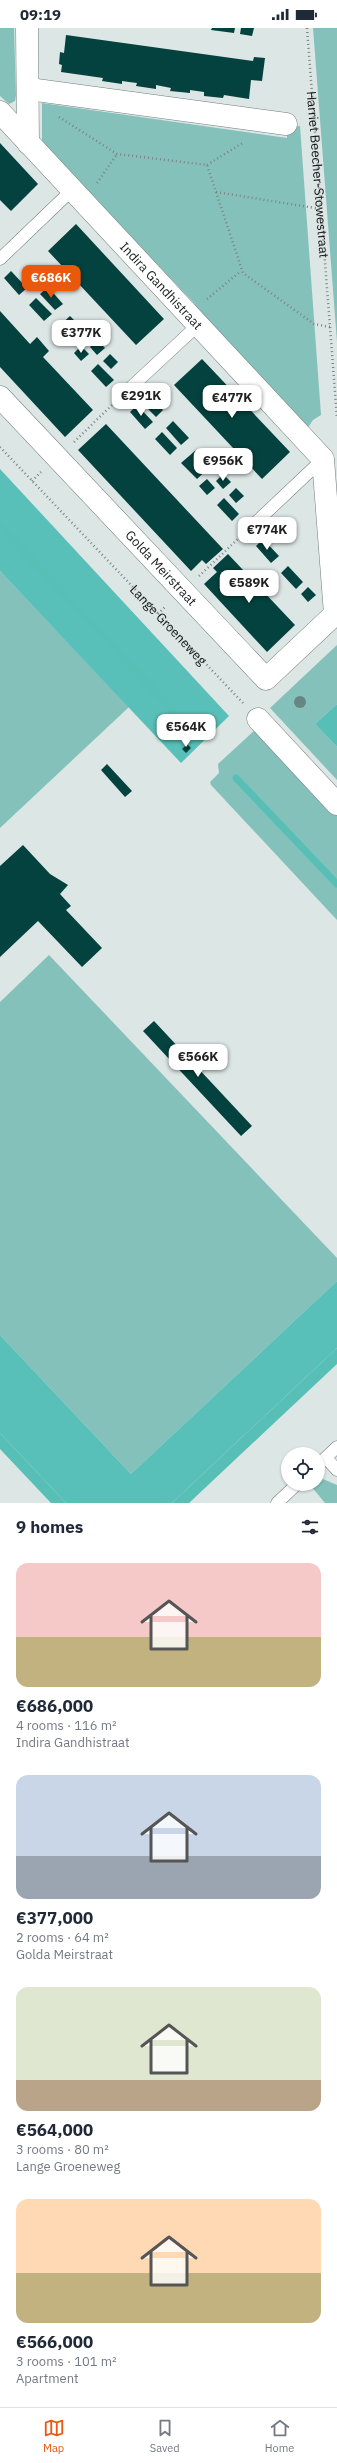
<!DOCTYPE html>
<html lang="en">
<head>
<meta charset="utf-8">
<style>
  :root { --surface:#fff; --page:#f6f6f7; --text:#1f2937; --muted:#747a83; --line:#e0e1e3; --accent:#ea580c }
  body { margin:0; font-family:"IBM Plex Sans",sans-serif; background:var(--page); color:var(--text); height:100vh; display:flex; flex-direction:column; font-size:15px; white-space:nowrap }
  * { box-sizing:border-box; margin:0 }
  p { font-size:13px; color:var(--muted) }
  .icon { flex:none; width:22px; height:22px; fill:none; stroke:currentColor; stroke-width:2; stroke-linecap:round; stroke-linejoin:round }
  .map { position:relative; height:1475px; overflow:hidden }
  .sheet { display:flex; flex-direction:column; background:var(--surface); flex:1 }
  .sheet>* { flex:none }
  .buttons { position:absolute; left:281px; top:1419px; display:grid; gap:8px }
  .buttons a { display:grid; place-items:center; width:44px; height:44px; border-radius:50%; background:var(--surface); box-shadow:0 1px 3px #0004; font-size:20px }
  .price { position:absolute; translate:-50% -34px; padding:0 9px; border-radius:8px; background:#fff; color:#222; font-size:13px; line-height:26px; filter:drop-shadow(0 1px 2px #0008) }
  .price::after { content:''; position:absolute; left:50%; top:24px; width:12px; height:9px; margin-left:-6px; background:inherit; clip-path:polygon(0 0,100% 0,50% 100%) }
  .price.selected { background:var(--accent); color:#fff }
  ul { padding:0; list-style:none }
  li { display:grid; align-content:center; gap:8px; height:212px; padding:0 16px }
  li span { display:grid; place-items:center; height:124px; border-radius:12px; color:#555 }
  li>.icon { margin-inline-start:auto }
  span .icon { width:72px; height:72px; fill:#fffc; stroke-width:1 }
  li b { font-size:17px }
  h2 { display:flex; justify-content:space-between; align-items:center; height:48px; padding:0 16px; font-size:17px }
  .status { display:flex; justify-content:space-between; align-items:center; height:28px; padding:0 20px; background:var(--surface); direction:ltr }
  .status svg { height:11px; fill:currentColor }
  .dock { display:flex; justify-content:space-around; align-items:center; height:56px; border-top:1px solid var(--line); background:var(--surface); font-size:11px; color:var(--muted) }
  .dock a { display:grid; justify-items:center; gap:2px }
  .dock .selected { color:var(--accent) }
  .map>svg:first-child { display:block }
</style>
</head>
<body>
<div class="status"><b>09:19</b><svg viewBox="0 0 49 12"><path d="M0 12V9h3v3zM5 12V6h3v6zM10 12V3h3v9zM15 12V0h3v12zM26 1h20v11H26zM47 4h2v5h-2z"/></svg></div>
<div class="map">
<svg width="337" height="1475" viewBox="0 0 337 1475">
  <rect width="100%" height="100%" fill="#dce6e5"/>
  <path fill="#85c1bb" d="M0,0H14L16,67L15,73L9,76L0,68Z
    M313,0H337V314Z
    M42,75L287,110V99L300,98L321,387L313,392L307,401L196,283L195,276L42,115Z
    M0,543L129,679L0,800Z
    M337,617V676L315,696L337,719V752L270,680Z
    M257,700L337,785V892L211,757L210,754L219,745L218,736Z
    M49,927L337,1230V1253L131,1446L0,1307V974Z
    M323,1451L337,1457V1475H325L311,1458Z"/>
  <path fill="#58c0b8" d="M0,441L229,688L181,735L0,543Z
    M337,1253V1320L172,1475H66L0,1405V1307L131,1446Z"/>
  <path fill="#57bfb6" d="M337,676V719L315,696Z
    M337,1320V1336L189,1475H172Z
    M0,1405L66,1475H51L0,1421Z"/>
  <g fill="none" stroke-linecap="round" stroke-linejoin="round">
    <path stroke="#57bfb6" stroke-width="7" d="M0,498L178,688
      M236,750L337,856"/>
  </g>
  <path fill="#03423e" d="M212,0H235L234,5L211,2Z
    M241,0H254L252,8L240,6Z
    M66,7L253,33L254,29L265,30L262,53L251,52L249,71L224,67L223,70L204,68V64L190,62V65L170,63L171,60L156,57V61L136,58L137,55L129,54L122,53V56L102,53L103,50L61,44L62,37L59,36L60,24L64,25Z
    M0,115L38,156L11,183L0,172Z
    M76,196L164,291L136,317L48,223Z
    M30,240L38,249L30,256L23,247Z
    M11,243L27,260L19,267L4,250Z
    M48,259L63,276L55,282L40,266Z
    M36,270L52,286L44,293L29,277Z
    M0,283L30,316L37,309L49,323L43,329L93,382L65,409L0,339Z
    M70,288L86,304L71,318L56,301Z
    M97,312L105,320L97,327L90,319Z
    M81,318L89,326L81,333L74,325Z
    M110,326L118,334L111,341L103,333Z
    M202,331L290,424L262,451L174,357Z
    M98,336L114,352L106,359L91,343Z
    M156,374L163,382L156,389L148,381Z
    M137,377L153,394L145,401L130,384Z
    M173,393L189,410L181,417L166,400Z
    M106,396L223,521L206,536L202,532L191,543L78,422Z
    M162,404L177,420L170,427L155,411Z
    M196,422L211,438L197,451L181,435Z
    M223,446L231,454L223,461L216,453Z
    M207,451L215,460L207,467L199,458Z
    M236,460L244,468L236,475L229,467Z
    M224,470L239,486L232,493L217,477Z
    M263,511L279,528L271,535L256,518Z
    M228,526L295,597L267,624L204,556L217,544L213,540Z
    M288,538L303,554L296,561L281,545Z
    M308,559L316,567L308,574L301,566Z
    M187,716L191,720L186,725L182,721Z
    M107,736L132,763L125,769L101,742Z
    M23,817L50,846L68,857L60,866L71,878L66,882L102,920L82,939L38,893L0,929V838Z
    M154,993L252,1098L241,1108L143,1003Z"/>
  <g fill="none" stroke-linecap="round" stroke-linejoin="round">
    <g stroke="#747d7c" stroke-width="13">
      <path id="lane" d="M0,231L73,161
        M127,363L198,297
        M251,499L323,431
        M326,1430L337,1442
        M318,1437L337,1419
        M277,1475L297,1456"/>
    </g>
    <g stroke="#747d7c" stroke-width="23">
      <g id="street">
        <path d="M27,0L28,115"/>
        <path d="M29,61L286,96"/>
        <path id="s3" d="M0,84L323,431L335,586L266,651L0,369"/>
        <path d="M258,691L337,776"/>
      </g>
    </g>
    <g stroke="#7d8383" stroke-width="2.5" stroke-dasharray="1 3" stroke-linecap="butt">
      <path id="s1" d="M307,0L337,390"/>
      <path d="M59,89L117,126L207,137L216,164L321,181"/>
      <path d="M207,137L244,114"/>
      <path d="M97,155L117,126"/>
      <path d="M216,164L243,245L314,296L330,299"/>
      <path d="M207,271L241,243"/>
      <path d="M74,414L115,374"/>
      <path id="s2" d="M0,419L243,675"/>
      <path d="M32,453L41,444"/>
      <path d="M199,548L238,511"/>
      <path d="M158,586L166,578"/>
    </g>
    <use href="#lane" stroke="#fff" stroke-width="12"/>
    <use href="#street" stroke="#fff" stroke-width="22"/>
  </g>
  <circle fill="#658684" cx="300" cy="674" r="6"/>
  <g text-anchor="middle" dominant-baseline="central" stroke-width="4" stroke-linejoin="round" paint-order="stroke">
    <g font-size="13" fill="#171a1a" stroke="#fff">
      <text stroke="none"><textPath href="#s1" startOffset="147">Harriet Beecher-Stowestraat</textPath></text>
      <text stroke="none"><textPath href="#s3" startOffset="237">Indira Gandhistraat</textPath></text>
      <text transform="translate(161 540) rotate(47)">Golda Meirstraat</text>
      <text stroke="none"><textPath href="#s2" startOffset="245">Lange Groeneweg</textPath></text>
    </g>
  </g>
</svg>
<div class="buttons">
<a><svg class="icon" aria-label="locate" viewBox="0 0 24 24"><circle cx="12" cy="12" r="6"/><path d="M12 2v4M12 18v4M2 12h4M18 12h4"/></svg></a>
</div>
<b class="price selected" style="left:51px;top:271px">€686K</b>
<b class="price" style="left:81px;top:326px">€377K</b>
<b class="price" style="left:141px;top:389px">€291K</b>
<b class="price" style="left:232px;top:391px">€477K</b>
<b class="price" style="left:223px;top:454px">€956K</b>
<b class="price" style="left:267px;top:523px">€774K</b>
<b class="price" style="left:249px;top:576px">€589K</b>
<b class="price" style="left:186px;top:720px">€564K</b>
<b class="price" style="left:198px;top:1050px">€566K</b>
</div>
<section class="sheet">
<h2>9 homes<svg class="icon" aria-label="filters" viewBox="0 0 24 24"><path d="M4 7h16M4 17h16"/><circle cx="9" cy="7" r="2"/><circle cx="15" cy="17" r="2"/></svg></h2>
<ul>
<li><span style="background:linear-gradient(#f6c9c9 60%,#c2b280 0)"><svg class="icon" aria-label="home" viewBox="0 0 24 24"><path d="M3 11l9-7 9 7M6 9v11h12V9"/></svg></span><div><b>€686,000</b><p>4 rooms · 116 m²</p><p>Indira Gandhistraat</p></div></li>
<li><span style="background:linear-gradient(#c9d6e8 65%,#9aa5b1 0)"><svg class="icon" aria-label="home" viewBox="0 0 24 24"><path d="M3 11l9-7 9 7M6 9v11h12V9"/></svg></span><div><b>€377,000</b><p>2 rooms · 64 m²</p><p>Golda Meirstraat</p></div></li>
<li><span style="background:linear-gradient(#dfe7d0 75%,#b9a48a 0)"><svg class="icon" aria-label="home" viewBox="0 0 24 24"><path d="M3 11l9-7 9 7M6 9v11h12V9"/></svg></span><div><b>€564,000</b><p>3 rooms · 80 m²</p><p>Lange Groeneweg</p></div></li>
<li><span style="background:linear-gradient(#ffd9b3 60%,#c2b280 0)"><svg class="icon" aria-label="home" viewBox="0 0 24 24"><path d="M3 11l9-7 9 7M6 9v11h12V9"/></svg></span><div><b>€566,000</b><p>3 rooms · 101 m²</p><p>Apartment</p></div></li>
</ul>
</section>
<nav class="dock">
<a class="selected"><svg class="icon" aria-label="map" viewBox="0 0 24 24"><path d="M3 6l6-2 6 2 6-2v14l-6 2-6-2-6 2zM9 4v14M15 6v14"/></svg>Map</a>
<a><svg class="icon" aria-label="saved" viewBox="0 0 24 24"><path d="M7 4h10v16l-5-4-5 4z"/></svg>Saved</a>
<a><svg class="icon" aria-label="home" viewBox="0 0 24 24"><path d="M3 11l9-7 9 7M6 9v11h12V9"/></svg>Home</a>
</nav>
</body>
</html>
